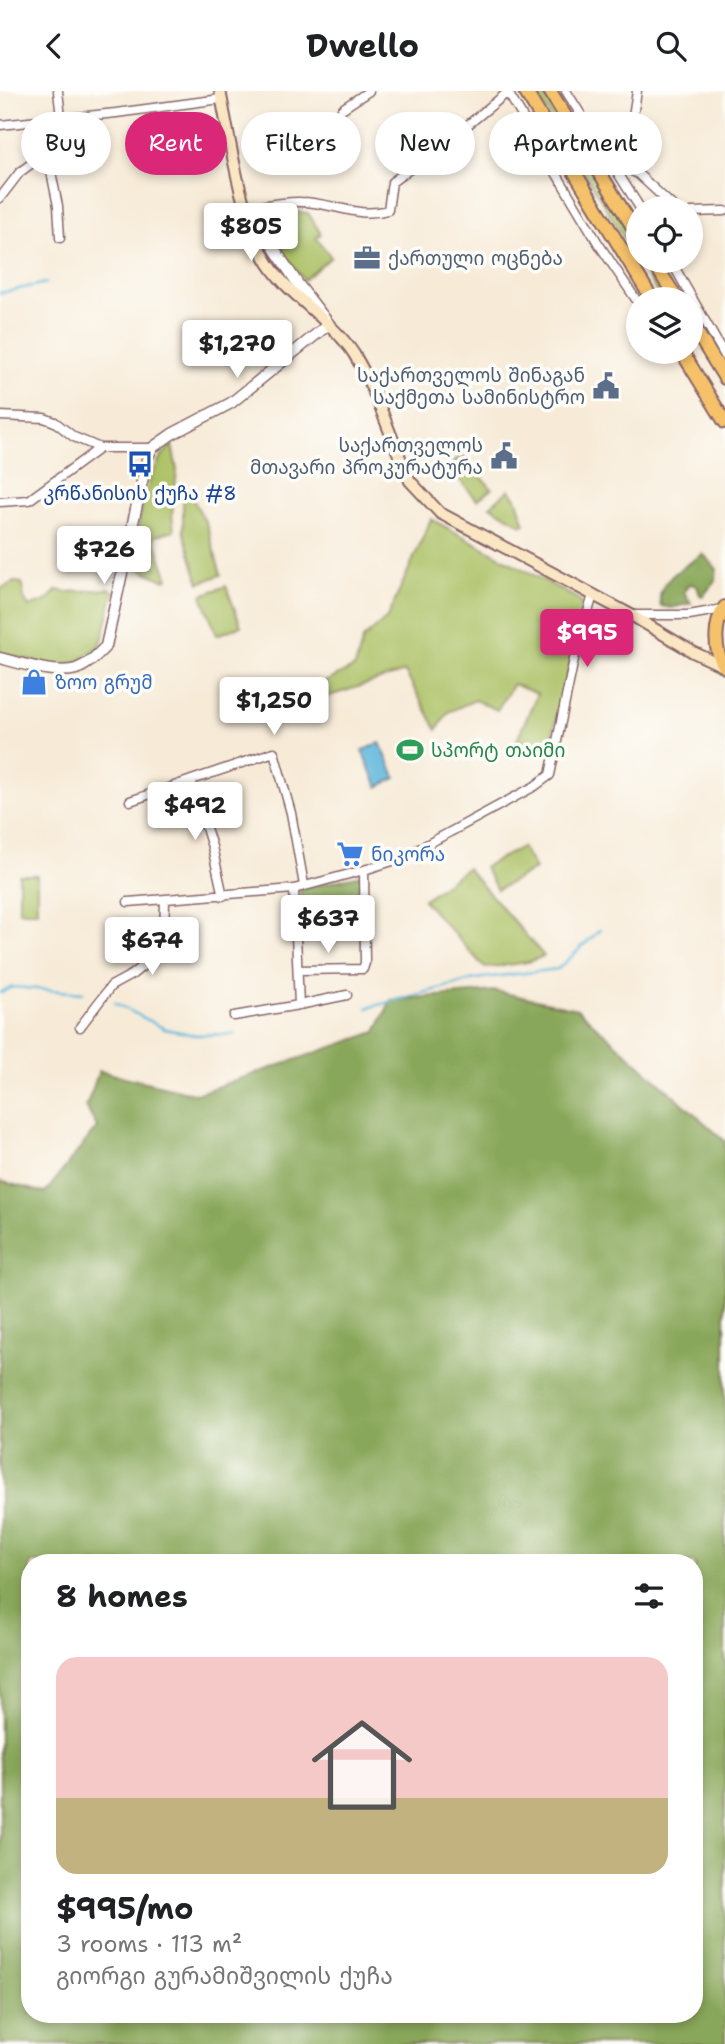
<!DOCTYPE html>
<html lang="en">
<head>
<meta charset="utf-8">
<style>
  :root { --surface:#fff; --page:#f6f6f6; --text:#202124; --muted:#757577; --line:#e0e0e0; --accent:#db2777 }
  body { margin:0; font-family:"Shantell Sans","Noto Sans Georgian",sans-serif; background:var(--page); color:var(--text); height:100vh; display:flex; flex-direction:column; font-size:26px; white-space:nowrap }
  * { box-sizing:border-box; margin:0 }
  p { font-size:23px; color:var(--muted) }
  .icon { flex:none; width:38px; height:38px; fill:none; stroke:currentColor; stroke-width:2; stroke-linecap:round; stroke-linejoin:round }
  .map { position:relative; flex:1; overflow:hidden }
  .panel { position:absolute; left:21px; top:1463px; width:682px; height:469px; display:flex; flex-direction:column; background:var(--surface); border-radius:28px; box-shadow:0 4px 10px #0003 }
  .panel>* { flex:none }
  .banner { position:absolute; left:21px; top:21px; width:684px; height:63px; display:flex; gap:14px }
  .fabs { position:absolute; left:626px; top:105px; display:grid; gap:14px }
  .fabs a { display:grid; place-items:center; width:77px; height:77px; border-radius:50%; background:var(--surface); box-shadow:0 4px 10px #0003; font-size:35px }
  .price { position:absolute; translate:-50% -60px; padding:0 16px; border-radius:7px; background:#fff; color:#222; font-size:23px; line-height:46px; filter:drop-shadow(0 2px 4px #0008) }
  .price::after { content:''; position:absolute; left:50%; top:42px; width:21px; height:16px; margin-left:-10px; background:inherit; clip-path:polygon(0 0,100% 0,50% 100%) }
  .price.selected { background:var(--accent); color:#fff }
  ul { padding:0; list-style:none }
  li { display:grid; align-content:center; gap:14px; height:371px; padding:0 35px }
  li+li { border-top:2px solid var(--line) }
  li span { display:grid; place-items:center; height:217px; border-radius:21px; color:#555 }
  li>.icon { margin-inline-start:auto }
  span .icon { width:126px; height:126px; fill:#fffc; stroke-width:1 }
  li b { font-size:30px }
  h2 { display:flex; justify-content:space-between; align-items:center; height:84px; padding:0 35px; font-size:30px }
  .pill { padding:0 24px; border-radius:32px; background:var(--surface); box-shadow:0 4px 10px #0003; font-size:24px; line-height:63px }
  .pill.selected { background:var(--accent); color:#fff }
  header { display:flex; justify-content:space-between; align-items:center; height:91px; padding:0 35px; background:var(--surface); font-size:32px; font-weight:700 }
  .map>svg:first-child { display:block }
</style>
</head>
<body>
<header><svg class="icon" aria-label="back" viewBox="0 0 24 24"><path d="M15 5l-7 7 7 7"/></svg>Dwello<svg class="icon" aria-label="search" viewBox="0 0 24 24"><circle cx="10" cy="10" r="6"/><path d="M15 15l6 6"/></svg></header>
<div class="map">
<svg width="725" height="1953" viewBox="0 0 725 1953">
  <rect width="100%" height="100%" fill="#fdfcf7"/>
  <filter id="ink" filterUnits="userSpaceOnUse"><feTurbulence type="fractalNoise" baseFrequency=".0143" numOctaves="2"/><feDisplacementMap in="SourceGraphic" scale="14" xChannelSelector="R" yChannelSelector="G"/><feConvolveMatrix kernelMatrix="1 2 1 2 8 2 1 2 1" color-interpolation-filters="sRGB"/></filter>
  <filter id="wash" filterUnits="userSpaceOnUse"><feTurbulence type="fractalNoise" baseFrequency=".00686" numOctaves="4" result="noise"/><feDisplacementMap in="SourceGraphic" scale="28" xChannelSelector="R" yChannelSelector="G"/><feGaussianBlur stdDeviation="1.57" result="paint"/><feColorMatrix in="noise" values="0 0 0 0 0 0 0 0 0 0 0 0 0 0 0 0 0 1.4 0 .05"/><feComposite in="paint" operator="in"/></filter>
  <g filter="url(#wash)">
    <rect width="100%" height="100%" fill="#f7ebd8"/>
    <path fill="#acc165" stroke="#7b7048" stroke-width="2" d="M535,0H542L639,157V170H646L670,208H661Z
      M279,118L308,122L321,143L316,147L331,166L304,189C287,171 276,150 268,128L272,121Z
      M172,354L177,379L172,423L174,439L155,445L154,448L168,488L163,489L133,475C137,440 144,378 172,354Z
      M463,364L492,398L477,409L448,375Z
      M509,399L516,407L525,433L522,434L490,415Z
      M190,403L206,432L221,484L199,492L183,439V405Z
      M431,428L580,509L583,524L547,663L517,649L537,603L513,593L497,619L475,609L448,621L437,639L405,581L317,609L315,596L355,576L363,548L388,526Z
      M14,491L22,492L24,508L29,516L46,510L57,499L66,501L110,498L114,500L102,550L97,557L77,571L58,575L50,574L0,562V498Z
      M226,495L241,535L217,544L202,504Z
      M522,756L535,778L497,799L484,776Z
      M467,777L544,865L528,871L485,877L423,809Z
      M19,784H37V820H19Z"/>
    <path fill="#89a75a" stroke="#6a6342" stroke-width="2" fill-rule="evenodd" d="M703,463L717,478L715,490L703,505L700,504L697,495L691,493L687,495L684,501L691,512L671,517L661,515C653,491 686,475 703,463Z
      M361,784L362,842L303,847L300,798Z
      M495,900L577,918L725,1050V1953H0V1090L45,1102L97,1036L86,1016L99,980L196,1003L376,941L391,909ZM30,1472H695V1923H30Z"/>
    <path fill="#5eb7db" stroke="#546b83" stroke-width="2" d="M380,652L396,687L378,696L362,660Z"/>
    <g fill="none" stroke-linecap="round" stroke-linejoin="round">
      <path stroke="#5eb7db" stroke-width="2.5" d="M0,202L46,192
        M0,902L13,896L83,902
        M115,912L165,938L195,944L235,943
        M367,917L475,888L558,878L600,839"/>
    </g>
  </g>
  <g filter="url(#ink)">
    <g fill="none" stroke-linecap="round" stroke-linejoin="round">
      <g stroke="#876668" stroke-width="11">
        <path id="minor" d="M507,0L598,152L639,213
          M566,0L640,117
          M342,18L369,0
          M0,34L116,22L221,8
          M47,61L58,115L60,147
          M610,69L638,83L675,117
          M625,75L637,0
          M0,107L20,81L47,61L61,27L58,0
          M246,117C264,115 283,110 301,111C332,111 357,128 388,119L392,91L443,54L508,1
          M691,121L725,120
          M671,170L725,265
          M0,325L44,327L55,331L74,346L100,357H152
          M0,411L29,409L100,357
          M635,524H689L723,518
          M191,689L212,756L223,805
          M130,710L274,661L291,722L304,794
          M294,798L299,914L347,904
          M128,811L294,798L364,779L402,767L535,695L550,684L574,568L593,504
          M298,879L363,878L365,872L364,779
          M234,925L299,914
          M80,936L111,895L133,883L154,866L164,845L165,810"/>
      </g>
      <g stroke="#876668" stroke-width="13">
        <path id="tertiary" d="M0,567C19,572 57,584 76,578C88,574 97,564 106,555L147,368L152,357L172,343L231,312L329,233L298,193L247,117"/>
      </g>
      <g stroke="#876668" stroke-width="14">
        <path id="secondary" d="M220,0C231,53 239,117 264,165C285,204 330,226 354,263C378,302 391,349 410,390L440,422L631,524L693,561L725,576"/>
      </g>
      <g stroke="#876668" stroke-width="16">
        <path id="trunk" d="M525,0L652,208
          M550,0L639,146
          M653,170L677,208
          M691,232L725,287
          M682,261L725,331
          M725,516C714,532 713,560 725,576"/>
      </g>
      <use href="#minor" stroke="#fff" stroke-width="8"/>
      <use href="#tertiary" stroke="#fff" stroke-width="10"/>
      <use href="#secondary" stroke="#fbe6c4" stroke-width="10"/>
      <use href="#trunk" stroke="#f5c16b" stroke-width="12"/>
    </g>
  </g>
  <defs>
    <g id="office-bare" transform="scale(2.1)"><path d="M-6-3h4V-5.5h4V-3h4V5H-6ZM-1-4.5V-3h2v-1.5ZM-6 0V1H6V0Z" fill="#5c6f8a" stroke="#fdfcf7" stroke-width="2.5" paint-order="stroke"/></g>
    <g id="civic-bare" transform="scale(2.1)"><path d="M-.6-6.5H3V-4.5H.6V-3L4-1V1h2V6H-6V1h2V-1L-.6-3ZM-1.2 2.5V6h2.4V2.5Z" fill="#5c6f8a" stroke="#fdfcf7" stroke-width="2.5" paint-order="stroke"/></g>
    <g id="bus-bare" transform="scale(2.1)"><path d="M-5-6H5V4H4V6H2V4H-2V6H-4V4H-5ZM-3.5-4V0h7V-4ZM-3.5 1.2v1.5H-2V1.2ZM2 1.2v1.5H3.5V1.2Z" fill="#1a4fb4" stroke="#fdfcf7" stroke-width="2.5" paint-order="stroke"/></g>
    <g id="shop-bare" transform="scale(2.1)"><path d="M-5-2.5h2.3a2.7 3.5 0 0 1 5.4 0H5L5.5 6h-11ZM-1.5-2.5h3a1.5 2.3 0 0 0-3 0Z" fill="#3f7fe0" stroke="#fdfcf7" stroke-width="2.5" paint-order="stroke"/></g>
    <g id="stadium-bare" transform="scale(2.1)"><path d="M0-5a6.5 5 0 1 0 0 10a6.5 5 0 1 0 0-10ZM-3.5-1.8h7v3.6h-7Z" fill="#2e9e5b" stroke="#fdfcf7" stroke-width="2.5" paint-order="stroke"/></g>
    <g id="supermarket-bare" transform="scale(2.1)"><path d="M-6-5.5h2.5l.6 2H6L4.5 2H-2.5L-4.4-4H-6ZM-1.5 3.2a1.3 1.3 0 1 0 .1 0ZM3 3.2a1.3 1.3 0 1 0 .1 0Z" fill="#3f7fe0" stroke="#fdfcf7" stroke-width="2.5" paint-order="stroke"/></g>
  </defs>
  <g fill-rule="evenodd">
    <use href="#office-bare" x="367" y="167"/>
    <use href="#civic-bare" x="606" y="295"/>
    <use href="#civic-bare" x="504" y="365"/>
    <use href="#bus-bare" x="140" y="373"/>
    <use href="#shop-bare" x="34" y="591"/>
    <use href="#stadium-bare" x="410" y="659"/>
    <use href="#supermarket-bare" x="350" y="763"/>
  </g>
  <g text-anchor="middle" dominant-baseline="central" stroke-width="7" stroke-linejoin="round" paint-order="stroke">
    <g font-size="19" fill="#4e5e75" stroke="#fdfcf7" text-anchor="end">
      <text x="388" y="167" text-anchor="start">ქართული ოცნება</text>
      <text x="585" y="284">საქართველოს შინაგან<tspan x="585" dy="22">საქმეთა სამინისტრო</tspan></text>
      <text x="483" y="354">საქართველოს<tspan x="483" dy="22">მთავარი პროკურატურა</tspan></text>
    </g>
    <g font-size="19" fill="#164399" stroke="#fdfcf7">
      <text x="140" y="402">კრწანისის ქუჩა #8</text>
    </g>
    <g font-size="19" fill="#366cbe" stroke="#fdfcf7" text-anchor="start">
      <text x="55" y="591">ზოო გრუმ</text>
      <text x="371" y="763">ნიკორა</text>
    </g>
    <g font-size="19" fill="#27864d" stroke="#fdfcf7" text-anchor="start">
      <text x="431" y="659">სპორტ თაიმი</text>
    </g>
  </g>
</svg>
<div class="fabs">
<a><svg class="icon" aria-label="locate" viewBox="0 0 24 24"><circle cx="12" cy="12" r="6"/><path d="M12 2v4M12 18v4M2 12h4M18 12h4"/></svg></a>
<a><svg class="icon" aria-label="layers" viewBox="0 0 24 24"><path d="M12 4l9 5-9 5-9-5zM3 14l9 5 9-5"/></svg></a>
</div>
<b class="price" style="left:251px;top:172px">$805</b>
<b class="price" style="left:237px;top:289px">$1,270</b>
<b class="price" style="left:104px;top:495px">$726</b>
<b class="price selected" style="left:587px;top:578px">$995</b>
<b class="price" style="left:274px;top:646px">$1,250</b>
<b class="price" style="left:195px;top:751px">$492</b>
<b class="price" style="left:328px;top:864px">$637</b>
<b class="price" style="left:152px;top:886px">$674</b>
<div class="banner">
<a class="pill">Buy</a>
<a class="pill selected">Rent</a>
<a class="pill">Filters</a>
<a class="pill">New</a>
<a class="pill">Apartment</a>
</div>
<section class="panel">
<h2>8 homes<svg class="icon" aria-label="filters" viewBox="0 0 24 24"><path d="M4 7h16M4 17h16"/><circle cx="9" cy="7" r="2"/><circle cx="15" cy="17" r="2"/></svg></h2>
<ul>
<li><span style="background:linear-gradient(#f6c9c9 65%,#c2b280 0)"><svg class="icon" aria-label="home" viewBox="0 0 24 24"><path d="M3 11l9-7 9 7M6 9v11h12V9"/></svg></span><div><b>$995/mo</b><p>3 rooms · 113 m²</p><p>გიორგი გურამიშვილის ქუჩა</p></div></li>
</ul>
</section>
</div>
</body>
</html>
